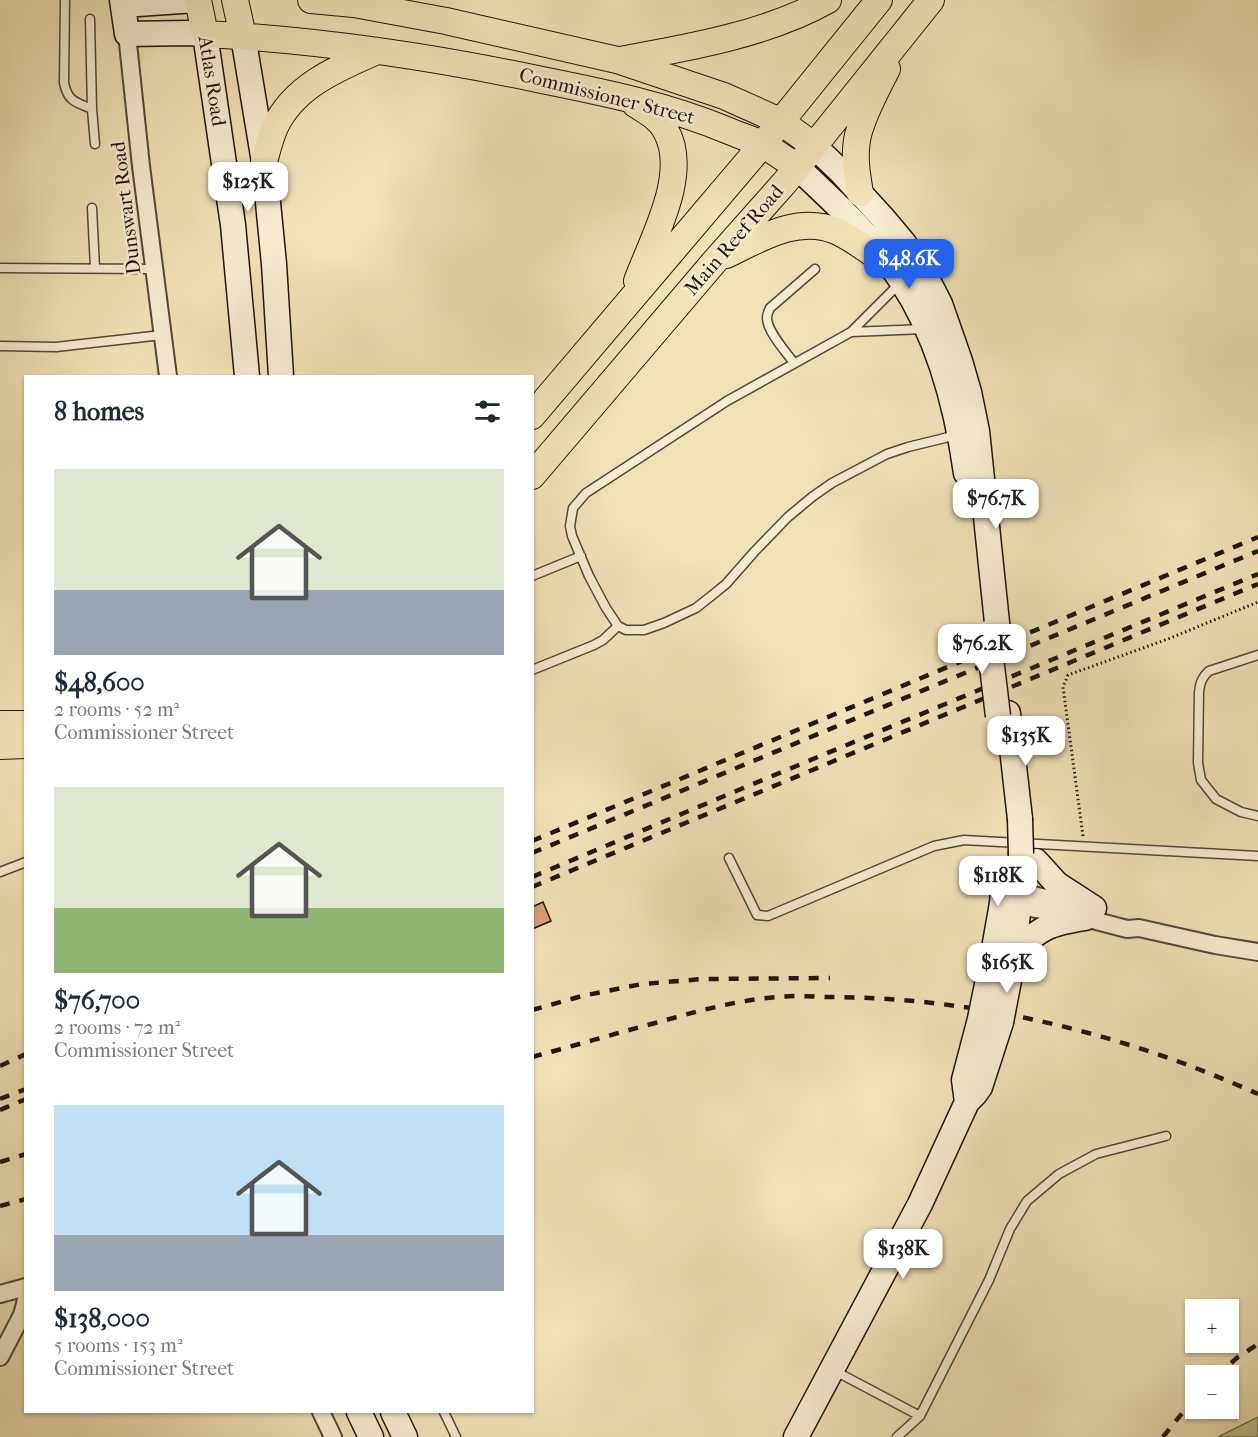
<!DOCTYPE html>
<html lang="en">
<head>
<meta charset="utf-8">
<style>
  :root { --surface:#fff; --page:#f2f2f3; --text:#1f2937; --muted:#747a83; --accent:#2563eb }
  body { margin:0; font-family:"IM FELL French Canon",serif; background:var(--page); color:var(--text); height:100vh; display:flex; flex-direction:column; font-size:22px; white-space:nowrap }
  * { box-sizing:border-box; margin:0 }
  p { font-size:20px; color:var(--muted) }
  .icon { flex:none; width:33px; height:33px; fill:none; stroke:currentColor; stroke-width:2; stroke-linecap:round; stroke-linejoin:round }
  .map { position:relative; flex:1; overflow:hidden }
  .drawer { position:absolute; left:24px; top:375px; width:510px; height:1038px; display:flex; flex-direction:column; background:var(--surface); border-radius:0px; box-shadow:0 2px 4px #0004 }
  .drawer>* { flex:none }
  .controls { position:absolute; left:1185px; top:1299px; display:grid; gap:12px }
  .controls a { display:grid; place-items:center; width:54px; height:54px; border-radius:0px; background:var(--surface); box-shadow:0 2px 4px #0004; font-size:30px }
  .price { position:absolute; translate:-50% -51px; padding:0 14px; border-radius:12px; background:#fff; color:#222; font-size:20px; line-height:39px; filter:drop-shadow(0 2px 3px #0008) }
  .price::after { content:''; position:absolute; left:50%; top:36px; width:18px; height:14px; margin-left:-9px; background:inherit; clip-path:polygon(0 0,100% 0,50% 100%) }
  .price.current { background:var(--accent); color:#fff }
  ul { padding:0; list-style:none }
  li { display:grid; align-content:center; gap:12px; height:318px; padding:0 30px }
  li span { display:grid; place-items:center; height:186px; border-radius:0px; color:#555 }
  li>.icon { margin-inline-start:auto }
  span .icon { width:108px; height:108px; fill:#fffc; stroke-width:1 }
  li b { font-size:26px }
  h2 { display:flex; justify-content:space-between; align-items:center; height:72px; padding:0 30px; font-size:26px }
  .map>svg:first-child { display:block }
</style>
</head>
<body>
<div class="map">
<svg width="1258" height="1437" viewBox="0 0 1258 1437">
  <rect width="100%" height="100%" fill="#f1e1b7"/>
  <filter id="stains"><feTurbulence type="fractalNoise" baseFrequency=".00333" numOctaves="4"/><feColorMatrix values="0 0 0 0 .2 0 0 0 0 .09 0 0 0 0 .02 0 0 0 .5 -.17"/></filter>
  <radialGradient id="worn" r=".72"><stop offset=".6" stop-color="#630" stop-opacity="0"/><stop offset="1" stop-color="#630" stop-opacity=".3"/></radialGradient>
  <path fill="#c1c189" stroke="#6f6b4a" stroke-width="1.5" d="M1258,1417V1437H1218Z"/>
  <path fill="#db9e7a" stroke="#1d150c" stroke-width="1.5" d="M543,902L551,921L532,929V907Z"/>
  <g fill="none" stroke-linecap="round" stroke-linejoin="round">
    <g stroke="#524837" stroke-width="11">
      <path id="lane" d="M65,0L64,83C68,102 76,102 92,109L90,19
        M92,109L95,144
        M92,208L95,268
        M0,268L154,269
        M899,284L851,332L727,401L586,493L573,508L570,526L572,536L589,576L606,608L618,626L626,630H644L664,623L696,608L710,597L726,584L755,551L788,517L812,497L832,483L887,454L908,447L957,435
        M851,332L924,329
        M0,346L56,347L162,335
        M794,363C786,352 767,331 767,318C767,314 768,312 770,308L815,269
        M532,576L581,556
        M1258,655L1209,671C1202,677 1200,683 1199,692L1198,763L1201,780L1216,799L1241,812L1258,816
        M532,670L594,645L603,640L618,626
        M729,858L757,915L768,916L934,846L964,840L1258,856
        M0,872L26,862
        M835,1371L920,1416L989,1280L1010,1229L1027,1201L1059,1174L1096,1154L1166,1136
        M444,1412L456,1437
        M897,1437L920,1416"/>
    </g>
    <g stroke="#524837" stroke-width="20">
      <path id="street" d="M127,34L141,166L168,376
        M1011,890L1082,906
        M1009,904L1085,918L1127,929L1139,928L1215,945L1258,952
        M0,1294L26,1287
        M0,1357L22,1315L26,1300
        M321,1412L333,1437"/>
    </g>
    <g stroke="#1d150c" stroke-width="27">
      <path id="secondary" d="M122,0L127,34L187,33L205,34L233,225L247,376
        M123,5L196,0
        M243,36L264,162L274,264L281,376
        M813,145L840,171L882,217L903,242L920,265L940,304L960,361L969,392L977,431L998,632
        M797,167C835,203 874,238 902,282C938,337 957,409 966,473
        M1008,713L1020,819
        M1036,861L1057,884L1094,908
        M1014,953C1041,927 1048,924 1085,918
        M992,960L1002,903L1005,871
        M1012,965L1019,905L1021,854
        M967,1102L964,1080L980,1019
        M359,1412L371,1437
        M393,1412L405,1437
        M796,1437L920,1204L967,1102L975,1094L980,1087L1001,1022"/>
    </g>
    <g stroke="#1d150c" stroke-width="28">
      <path id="primary" d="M198,0L205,34C316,40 428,56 537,79C602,92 667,105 729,131C740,136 752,139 763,145C774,151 786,160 797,167
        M235,0L243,36
        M311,0L354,4L446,21L617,60L724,96L780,121L813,145
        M620,60C687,48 768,34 828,0
        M635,104C646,111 660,118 666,131C690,174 652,240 637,281
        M264,162C267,151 270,138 275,127C294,86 338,68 377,51
        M860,193C857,175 854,159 857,140C860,121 877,88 887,69
        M726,255C760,239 797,215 836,231C856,240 873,254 891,267
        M532,416L762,145L879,0
        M532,476L715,261L786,181L931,0
        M0,724H26
        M0,746L26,745"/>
    </g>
    <path stroke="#1d150c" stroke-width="3" stroke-dasharray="1.5 3" stroke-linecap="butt" d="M1083,836L1063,687L1068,675L1168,639L1258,602"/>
    <use href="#lane" stroke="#f6ecd0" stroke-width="8"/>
    <use href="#street" stroke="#f6ecd0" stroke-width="16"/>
    <use href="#secondary" stroke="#f6ecd0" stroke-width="24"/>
    <use href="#primary" stroke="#f1e1b7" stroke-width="26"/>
    <path stroke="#1d150c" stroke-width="4.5" stroke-dasharray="10 10" stroke-linecap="butt" d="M532,841L1258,537
      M532,853L1258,551
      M532,877L741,789L1258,574
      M532,887L1258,584
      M532,1010L582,996L642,984L703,979L830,978
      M532,1057C573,1046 614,1034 655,1023C695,1012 736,1000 778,997C796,995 815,997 833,997C979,998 1125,1034 1258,1094
      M0,1066L26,1054
      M0,1099L26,1089
      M0,1110L26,1099
      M0,1162L26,1154
      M0,1206L26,1199
      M1216,1376L1238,1357L1258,1344
      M1163,1437L1196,1396"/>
    <g stroke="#1d150c" stroke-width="27" stroke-linecap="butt">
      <path id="secondary-bridge" d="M988,633L998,716
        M1020,819L1021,854
        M980,1019L992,960
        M1001,1022L1012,965"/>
    </g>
    <use href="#secondary-bridge" stroke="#f6ecd0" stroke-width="24"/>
  </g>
  <g text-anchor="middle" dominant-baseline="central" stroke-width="5" stroke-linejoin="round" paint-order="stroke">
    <g font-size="20" fill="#1d150c" stroke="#f6ecd0">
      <text transform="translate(212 81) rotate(81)">Atlas Road</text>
      <text transform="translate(607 96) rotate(14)">Commissioner Street</text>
      <text transform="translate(126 208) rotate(-97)">Dunswart Road</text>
      <text transform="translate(734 240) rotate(-49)">Main Reef Road</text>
    </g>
  </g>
  <rect width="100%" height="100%" filter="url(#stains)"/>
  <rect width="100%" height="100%" fill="url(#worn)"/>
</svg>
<div class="controls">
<a>+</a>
<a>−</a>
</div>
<b class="price" style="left:248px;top:213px">$125K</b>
<b class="price current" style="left:909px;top:290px">$48.6K</b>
<b class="price" style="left:996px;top:530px">$76.7K</b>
<b class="price" style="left:982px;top:675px">$76.2K</b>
<b class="price" style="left:1026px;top:767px">$135K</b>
<b class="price" style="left:998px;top:907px">$118K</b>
<b class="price" style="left:1007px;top:994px">$165K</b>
<b class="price" style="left:903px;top:1280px">$138K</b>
<section class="drawer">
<h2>8 homes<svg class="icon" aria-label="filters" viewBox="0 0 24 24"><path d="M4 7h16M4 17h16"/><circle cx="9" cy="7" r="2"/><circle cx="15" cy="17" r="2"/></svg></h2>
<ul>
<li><span style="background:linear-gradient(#dfe7d0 65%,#9aa5b1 0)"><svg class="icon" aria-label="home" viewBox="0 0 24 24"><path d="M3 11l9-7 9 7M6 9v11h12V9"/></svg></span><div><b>$48,600</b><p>2 rooms · 52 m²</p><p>Commissioner Street</p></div></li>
<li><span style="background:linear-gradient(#dfe7d0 65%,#8fb573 0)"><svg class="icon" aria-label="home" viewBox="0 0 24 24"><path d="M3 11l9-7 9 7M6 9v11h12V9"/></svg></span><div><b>$76,700</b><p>2 rooms · 72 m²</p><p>Commissioner Street</p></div></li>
<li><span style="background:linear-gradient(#bfe0f5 70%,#9aa5b1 0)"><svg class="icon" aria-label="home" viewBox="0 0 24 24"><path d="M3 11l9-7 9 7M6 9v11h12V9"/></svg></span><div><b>$138,000</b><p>5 rooms · 153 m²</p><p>Commissioner Street</p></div></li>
</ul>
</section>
</div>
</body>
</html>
